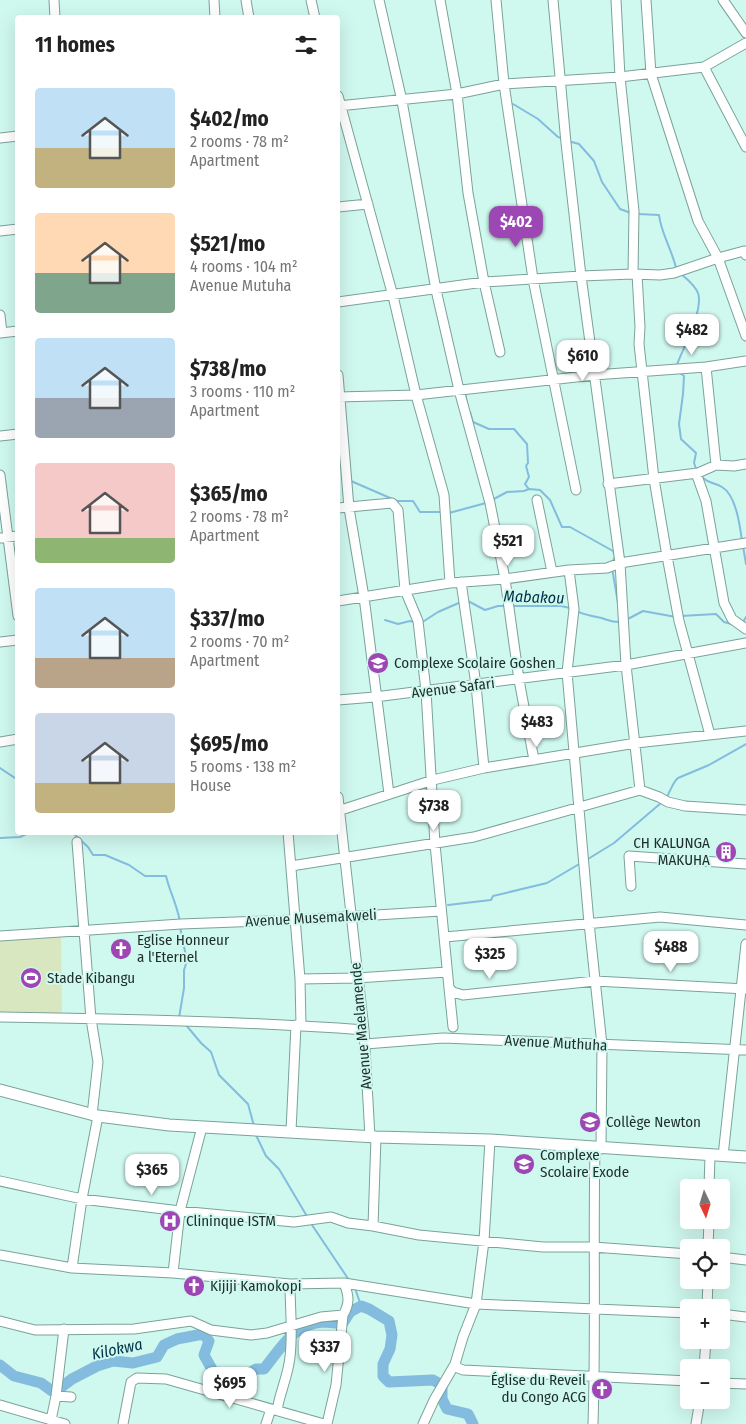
<!DOCTYPE html>
<html lang="en">
<head>
<meta charset="utf-8">
<style>
  :root { --surface:#fff; --page:#f6f6f6; --text:#222; --muted:#767676; --accent:#9d47b5 }
  body { margin:0; font-family:"Fira Sans Condensed",sans-serif; background:var(--page); color:var(--text); height:100vh; display:flex; flex-direction:column; font-size:19px; white-space:nowrap }
  * { box-sizing:border-box; margin:0 }
  p { font-size:16px; color:var(--muted) }
  .icon { flex:none; width:28px; height:28px; fill:none; stroke:currentColor; stroke-width:2; stroke-linecap:round; stroke-linejoin:round }
  .map { position:relative; flex:1; overflow:hidden }
  .details { position:absolute; left:15px; top:15px; width:325px; height:820px; display:flex; flex-direction:column; background:var(--surface); border-radius:5px; box-shadow:0 5px 20px #0002 }
  .details>* { flex:none }
  .needle { width:32px; rotate:176deg }
  .tools { position:absolute; left:680px; top:1179px; display:grid; gap:10px }
  .tools a { display:grid; place-items:center; width:50px; height:50px; border-radius:5px; background:var(--surface); box-shadow:0 5px 20px #0002; font-size:25px }
  .price { position:absolute; translate:-50% -42px; padding:0 11px; border-radius:10px; background:#fff; color:#222; font-size:16px; line-height:32px; filter:drop-shadow(0 1px 2px #0008) }
  .price::after { content:''; position:absolute; left:50%; top:30px; width:15px; height:11px; margin-left:-8px; background:inherit; clip-path:polygon(0 0,100% 0,50% 100%) }
  .price.selected { background:var(--accent); color:#fff }
  ul { padding:0; list-style:none }
  li { display:flex; align-items:center; gap:15px; height:125px; padding:0 20px }
  li span { display:grid; place-items:center; flex:none; width:140px; height:100px; border-radius:5px; color:#555 }
  li>.icon { margin-inline-start:auto }
  span .icon { width:60px; height:60px; fill:#fffc; stroke-width:1 }
  li b { font-size:21px }
  h2 { display:flex; justify-content:space-between; align-items:center; height:60px; padding:0 20px; font-size:21px }
  .map>svg:first-child { display:block }
</style>
</head>
<body>
<div class="map">
<svg width="746" height="1424" viewBox="0 0 746 1424">
  <rect width="100%" height="100%" fill="#cff8ee"/>
  <path fill="#d9e7c1" d="M61,937L62,1017L0,1014V941Z"/>
  <g fill="none" stroke-linecap="round" stroke-linejoin="round">
    <path stroke="#83bcde" stroke-width="2" d="M513,104L538,119L558,137L561,138
      M568,141L579,144L594,161L602,182L620,209L631,213
      M638,214L659,215C661,233 672,250 676,268
      M676,367C682,350 704,310 698,293C695,285 687,279 680,273
      M680,373L684,376L683,394L679,424L681,439L696,453L694,463L697,471
      M465,393L468,408
      M470,412L473,422L489,429H514L527,444L528,463L526,466L529,477L525,484L528,488
      M338,464L343,469
      M702,477C709,484 714,482 722,487C736,495 740,526 742,541
      M351,481L397,501H413L420,512H442
      M492,500L507,492L524,491L529,489L540,490L550,500L562,527H570L613,551L615,556L612,564
      M449,513L486,503
      M743,546L746,564
      M612,568L618,603
      M468,601L485,610L498,606H505
      M513,606H561L570,608
      M577,611C584,615 589,615 597,617C608,619 610,623 622,622
      M681,616L716,614L724,622L735,625
      M385,620L398,624L410,621L414,622
      M626,620L643,611L676,617
      M421,623L438,612L461,602
      M742,624L746,617
      M0,768L18,780
      M666,798C671,791 672,783 678,778L709,765L746,744
      M72,832L88,847L93,855H105L129,865L145,876H166C170,893 177,904 180,922
      M0,838L20,837L31,832
      M588,859L614,843L661,803
      M448,905L491,900L493,896L547,883L581,863
      M179,1018L184,988V970L187,961L180,927
      M186,1025L201,1043L211,1052L219,1075L248,1104L254,1126
      M255,1133L266,1156L279,1169L308,1218
      M310,1222L349,1280
      M355,1288L361,1306"/>
    <path stroke="#83bcde" stroke-width="11" d="M0,1365L14,1376L41,1383L52,1391L60,1388L72,1379L97,1366L113,1361L133,1363L157,1357L164,1345L177,1339L203,1334L209,1341L204,1355L214,1373L229,1374L240,1378L256,1369H264C281,1348 293,1324 323,1322C330,1322 336,1324 343,1323L350,1312L361,1306L369,1309L389,1321L392,1335L390,1349L383,1364V1376L389,1382L433,1380L442,1385V1399L447,1409L468,1414L473,1424"/>
    <g stroke="#7ba299" stroke-width="11">
      <path id="minor" d="M54,0L55,18
        M214,0L215,18
        M246,0L249,18
        M311,0L315,18
        M379,0L402,101L436,290L459,390L490,503L505,579L519,680L534,760
        M440,0L457,94L468,193L484,282L500,352
        M496,0L504,84L533,279L576,490
        M553,0L566,143L581,276L620,563L626,665L640,790
        M616,0L620,77L634,211L633,274
        M646,0L651,74L698,221L718,258L746,336
        M723,0L746,33
        M704,67L746,147
        M338,96L393,296L416,395L444,495L450,583
        M338,106L457,94L504,84L620,77L704,67L746,43
        M0,138L18,136
        M338,207L368,204
        M0,231L18,229
        M637,274L640,327L639,344L654,479L667,556L679,621L710,735
        M338,302L484,282L581,276L633,274L660,275L674,273L718,258L744,251L746,255
        M0,315L2,333
        M0,333L18,331
        M706,367L716,465
        M338,375L349,508L364,597L389,794
        M338,397L416,395L594,375L706,367L746,361
        M0,436L18,434
        M696,473L706,501L724,603L732,619L746,629
        M0,475L18,616
        M608,484L698,473L716,465L734,466L746,464
        M537,500L552,572
        M338,508L392,503L398,510L405,590L418,621L426,691L435,844L449,988L453,992L463,995L595,981L746,989
        M0,538L18,536
        M569,570L574,609L567,672L589,923L602,1045L601,1149
        M461,582L476,685L484,768
        M338,601L450,583L505,579L569,570L607,568L620,563L746,543
        M0,642L18,640
        M338,700L375,697L626,665L746,643
        M0,742L18,739
        M338,797L364,1030L370,1137
        M338,811L433,780L484,768L636,743L746,731
        M288,832L300,979L301,1025
        M77,842L91,1019L98,1062L92,1115
        M291,866L474,837L640,790L659,797L668,802L685,806L746,810
        M631,886L629,856L746,864
        M0,936L181,924L295,920L441,911
        M445,937L660,917L746,925
        M300,979L357,978L447,972
        M449,988L453,1027
        M0,1017C121,1019 243,1021 364,1030
        M365,1044L443,1038L746,1050
        M291,1131L296,1025
        M490,1140L484,1241L476,1304L463,1337L455,1364L458,1368L463,1370L689,1381
        M723,1156L746,944
        M0,1181L82,1199L180,1211L294,1222L331,1217L348,1223L373,1226L419,1235L543,1247H593L689,1254
        M709,1188L710,1156
        M373,1226L376,1137
        M708,1248L709,1220
        M0,1255L72,1268L173,1273L290,1284L344,1283L476,1304L689,1313
        M721,1257L746,1260
        M72,1268L82,1199L98,1116
        M173,1273L180,1211L202,1127
        M707,1308L708,1280
        M721,1314L746,1317
        M0,1321L35,1330L134,1329L191,1321L211,1330L251,1335L267,1333L321,1317L343,1315
        M704,1368L706,1340
        M721,1383L746,1384
        M56,1396L64,1329
        M0,1405L65,1424
        M277,1410C280,1392 288,1376 290,1357C293,1333 290,1308 290,1284
        M51,1420L56,1396L71,1397
        M123,1424L131,1382L137,1378L166,1379L324,1424
        M266,1424L271,1409
        M327,1424L336,1385L343,1315C350,1303 349,1296 344,1283
        M423,1424L434,1400L455,1364
        M593,1424C596,1332 593,1240 595,1149
        M696,1424L700,1400"/>
    </g>
    <g stroke="#7ba299" stroke-width="13">
      <path id="major" d="M0,1090L98,1116L169,1125L376,1137L490,1140L746,1157"/>
    </g>
    <use href="#minor" stroke="#fff" stroke-width="9"/>
    <use href="#major" stroke="#fff" stroke-width="11"/>
  </g>
  <defs>
    <g id="school-disc" transform="scale(1.125)"><circle r="9.5" fill="#9d47b5" stroke="#cff8ee"/><path d="M0-5L7-2L0 1L-7-2ZM-4 1L0 2.5L4 1V4Q0 6-4 4Z" fill="#fff"/></g>
    <g id="building-disc" transform="scale(1.125)"><circle r="9.5" fill="#9d47b5" stroke="#cff8ee"/><path d="M-4-6H4V6H1V3H-1V6H-4ZM-2.5-4.3h1.7v1.8h-1.7ZM.8-4.3h1.7v1.8H.8ZM-2.5-1h1.7V.8h-1.7ZM.8-1h1.7V.8H.8Z" fill="#fff"/></g>
    <g id="church-disc" transform="scale(1.125)"><circle r="9.5" fill="#9d47b5" stroke="#cff8ee"/><path d="M-1.2-6h2.4v3.5h3.3v2.4h-3.3V6h-2.4V-.1h-3.3v-2.4h3.3Z" fill="#fff"/></g>
    <g id="stadium-disc" transform="scale(1.125)"><circle r="9.5" fill="#9d47b5" stroke="#cff8ee"/><path d="M0-5a6.5 5 0 1 0 0 10a6.5 5 0 1 0 0-10ZM-3.5-1.8h7v3.6h-7Z" fill="#fff"/></g>
    <g id="hospital-disc" transform="scale(1.125)"><circle r="9.5" fill="#9d47b5" stroke="#cff8ee"/><path d="M-5-5h3v3.5h4V-5h3V5h-3V1.5h-4V5h-3Z" fill="#fff"/></g>
  </defs>
  <g fill-rule="evenodd">
    <use href="#school-disc" x="378" y="663"/>
    <use href="#building-disc" x="726" y="852"/>
    <use href="#church-disc" x="121" y="949"/>
    <use href="#stadium-disc" x="31" y="978"/>
    <use href="#school-disc" x="590" y="1122"/>
    <use href="#school-disc" x="524" y="1164"/>
    <use href="#hospital-disc" x="170" y="1221"/>
    <use href="#church-disc" x="194" y="1286"/>
    <use href="#church-disc" x="602" y="1389"/>
  </g>
  <g text-anchor="middle" dominant-baseline="central" stroke-width="4" stroke-linejoin="round" paint-order="stroke">
    <g font-size="15" fill="#1e2e2a" stroke="#cff8ee" text-anchor="start">
      <text x="394" y="663">Complexe Scolaire Goshen</text>
      <text x="710" y="843" text-anchor="end">CH KALUNGA<tspan x="710" dy="17">MAKUHA</tspan></text>
      <text x="137" y="940">Eglise Honneur<tspan x="137" dy="17">a l'Eternel</tspan></text>
      <text x="47" y="978">Stade Kibangu</text>
      <text x="606" y="1122">Collège Newton</text>
      <text x="540" y="1155">Complexe<tspan x="540" dy="17">Scolaire Exode</tspan></text>
      <text x="186" y="1221">Clininque ISTM</text>
      <text x="210" y="1286">Kijiji Kamokopi</text>
      <text x="586" y="1380" text-anchor="end">Église du Reveil<tspan x="586" dy="17">du Congo ACG</tspan></text>
    </g>
    <g font-size="15" fill="#1e2e2a" stroke="#cff8ee">
      <text transform="translate(453 688) rotate(-7)">Avenue Safari</text>
      <text transform="translate(311 918) rotate(-3)">Avenue Musemakweli</text>
      <text transform="translate(361 1026) rotate(-95)">Avenue Maelamende</text>
      <text transform="translate(556 1043) rotate(3)">Avenue Muthuha</text>
    </g>
    <g font-size="16" font-style="italic" fill="#003047" stroke="#cff8ee">
      <text transform="translate(534 597) rotate(2)">Mabakou</text>
      <text transform="translate(117 1349) rotate(-12)">Kilokwa</text>
    </g>
  </g>
</svg>
<div class="tools">
<a><svg class="needle" viewBox="-14 -14 28 28"><path d="M0-13l5 13h-10z" fill="#e53935"/><path d="M0 13l5-13h-10z" fill="#767676"/></svg></a>
<a><svg class="icon" aria-label="locate" viewBox="0 0 24 24"><circle cx="12" cy="12" r="6"/><path d="M12 2v4M12 18v4M2 12h4M18 12h4"/></svg></a>
<a>+</a>
<a>−</a>
</div>
<b class="price selected" style="left:516px;top:248px">$402</b>
<b class="price" style="left:692px;top:356px">$482</b>
<b class="price" style="left:583px;top:382px">$610</b>
<b class="price" style="left:508px;top:567px">$521</b>
<b class="price" style="left:537px;top:748px">$483</b>
<b class="price" style="left:434px;top:832px">$738</b>
<b class="price" style="left:671px;top:973px">$488</b>
<b class="price" style="left:490px;top:980px">$325</b>
<b class="price" style="left:152px;top:1196px">$365</b>
<b class="price" style="left:325px;top:1373px">$337</b>
<b class="price" style="left:230px;top:1409px">$695</b>
<section class="details">
<h2>11 homes<svg class="icon" aria-label="filters" viewBox="0 0 24 24"><path d="M4 7h16M4 17h16"/><circle cx="9" cy="7" r="2"/><circle cx="15" cy="17" r="2"/></svg></h2>
<ul>
<li><span style="background:linear-gradient(#bfe0f5 60%,#c2b280 0)"><svg class="icon" aria-label="home" viewBox="0 0 24 24"><path d="M3 11l9-7 9 7M6 9v11h12V9"/></svg></span><div><b>$402/mo</b><p>2 rooms · 78 m²</p><p>Apartment</p></div></li>
<li><span style="background:linear-gradient(#ffd9b3 60%,#7fa58c 0)"><svg class="icon" aria-label="home" viewBox="0 0 24 24"><path d="M3 11l9-7 9 7M6 9v11h12V9"/></svg></span><div><b>$521/mo</b><p>4 rooms · 104 m²</p><p>Avenue Mutuha</p></div></li>
<li><span style="background:linear-gradient(#bfe0f5 60%,#9aa5b1 0)"><svg class="icon" aria-label="home" viewBox="0 0 24 24"><path d="M3 11l9-7 9 7M6 9v11h12V9"/></svg></span><div><b>$738/mo</b><p>3 rooms · 110 m²</p><p>Apartment</p></div></li>
<li><span style="background:linear-gradient(#f6c9c9 75%,#8fb573 0)"><svg class="icon" aria-label="home" viewBox="0 0 24 24"><path d="M3 11l9-7 9 7M6 9v11h12V9"/></svg></span><div><b>$365/mo</b><p>2 rooms · 78 m²</p><p>Apartment</p></div></li>
<li><span style="background:linear-gradient(#bfe0f5 70%,#b9a48a 0)"><svg class="icon" aria-label="home" viewBox="0 0 24 24"><path d="M3 11l9-7 9 7M6 9v11h12V9"/></svg></span><div><b>$337/mo</b><p>2 rooms · 70 m²</p><p>Apartment</p></div></li>
<li><span style="background:linear-gradient(#c9d6e8 70%,#c2b280 0)"><svg class="icon" aria-label="home" viewBox="0 0 24 24"><path d="M3 11l9-7 9 7M6 9v11h12V9"/></svg></span><div><b>$695/mo</b><p>5 rooms · 138 m²</p><p>House</p></div></li>
</ul>
</section>
</div>
</body>
</html>
